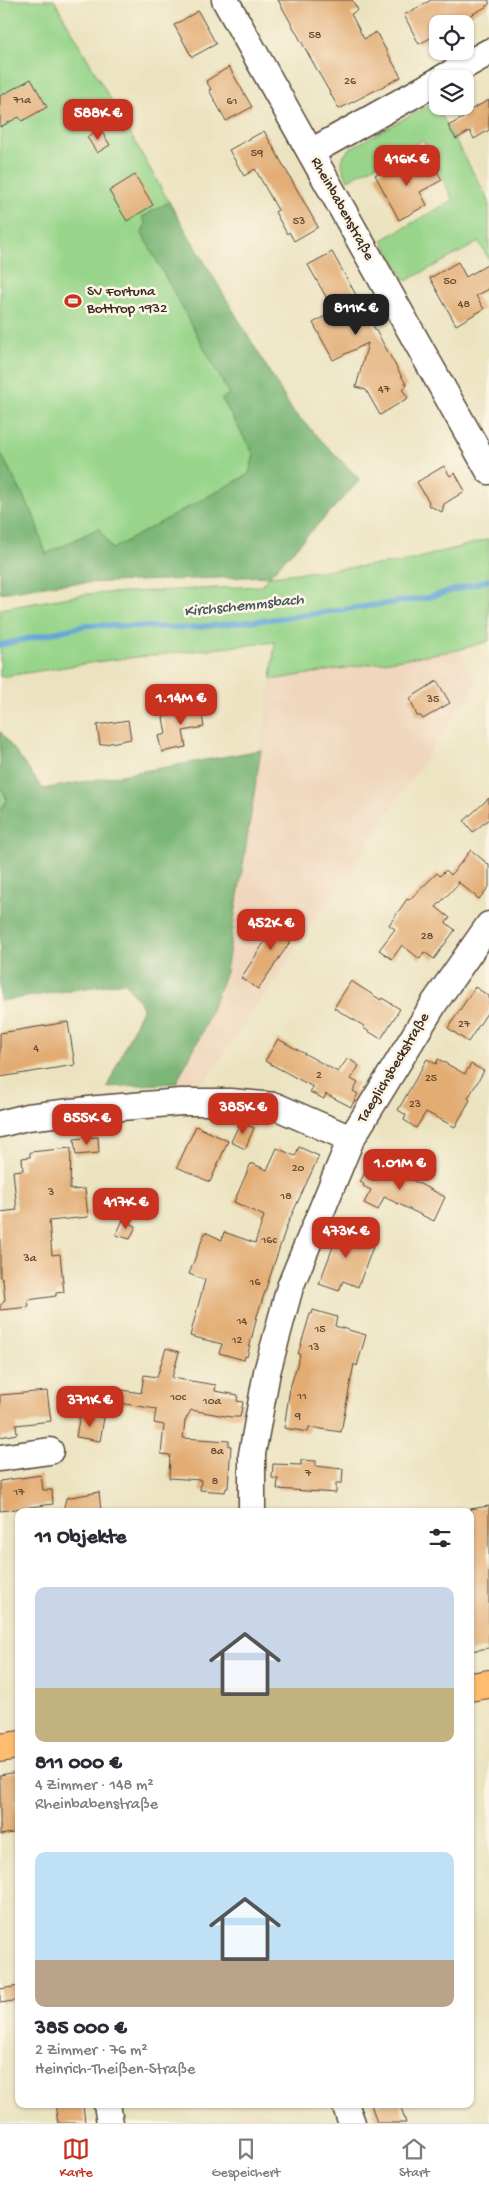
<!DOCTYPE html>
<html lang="de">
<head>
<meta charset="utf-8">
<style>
  :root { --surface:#fff; --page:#f7f7f7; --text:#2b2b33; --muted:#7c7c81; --line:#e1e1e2; --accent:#c8321e }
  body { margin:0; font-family:"Gochi Hand",sans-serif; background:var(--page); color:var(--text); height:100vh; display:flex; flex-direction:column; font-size:19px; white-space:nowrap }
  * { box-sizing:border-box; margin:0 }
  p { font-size:16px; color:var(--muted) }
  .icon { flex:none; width:28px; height:28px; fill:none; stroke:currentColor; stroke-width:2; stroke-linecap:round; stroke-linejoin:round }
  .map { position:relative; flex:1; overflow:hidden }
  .drawer { position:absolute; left:15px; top:1508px; width:459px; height:600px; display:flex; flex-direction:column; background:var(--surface); border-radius:10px; box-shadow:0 1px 4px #0004 }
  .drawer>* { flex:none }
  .fabs { position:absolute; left:429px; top:15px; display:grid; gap:10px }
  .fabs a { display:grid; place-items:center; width:45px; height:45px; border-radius:10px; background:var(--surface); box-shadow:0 1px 4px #0004; font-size:25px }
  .price { position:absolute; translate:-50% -42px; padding:0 11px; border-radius:10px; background:var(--accent); color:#fff; font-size:16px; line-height:32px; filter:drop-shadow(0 1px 2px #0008) }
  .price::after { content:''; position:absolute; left:50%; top:30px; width:15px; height:11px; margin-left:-8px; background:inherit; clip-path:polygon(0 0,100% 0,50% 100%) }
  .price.selected { background:#222; color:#fff }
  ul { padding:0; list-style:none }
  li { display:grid; align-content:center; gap:10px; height:265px; padding:0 20px }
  li span { display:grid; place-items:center; height:155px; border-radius:10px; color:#555 }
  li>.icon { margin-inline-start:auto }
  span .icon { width:90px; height:90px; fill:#fffc; stroke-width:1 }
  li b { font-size:21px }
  h2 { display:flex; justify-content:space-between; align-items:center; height:60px; padding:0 20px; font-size:21px }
  .tabs { display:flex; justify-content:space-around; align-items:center; height:70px; border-top:1px solid var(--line); background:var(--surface); font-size:14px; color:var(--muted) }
  .tabs a { display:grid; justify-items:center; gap:2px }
  .tabs .selected { color:var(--accent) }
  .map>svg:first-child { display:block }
</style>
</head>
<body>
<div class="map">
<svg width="489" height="2123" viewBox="0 0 489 2123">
  <rect width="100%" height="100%" fill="#fcf5e5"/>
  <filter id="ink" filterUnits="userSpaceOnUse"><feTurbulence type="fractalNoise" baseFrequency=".02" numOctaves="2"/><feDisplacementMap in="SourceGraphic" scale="10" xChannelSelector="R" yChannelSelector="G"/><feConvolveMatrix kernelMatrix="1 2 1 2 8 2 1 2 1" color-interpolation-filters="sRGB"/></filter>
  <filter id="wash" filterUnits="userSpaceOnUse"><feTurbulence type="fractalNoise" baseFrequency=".0096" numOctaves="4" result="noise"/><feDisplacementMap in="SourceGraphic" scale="20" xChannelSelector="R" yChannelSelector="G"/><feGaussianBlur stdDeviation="1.12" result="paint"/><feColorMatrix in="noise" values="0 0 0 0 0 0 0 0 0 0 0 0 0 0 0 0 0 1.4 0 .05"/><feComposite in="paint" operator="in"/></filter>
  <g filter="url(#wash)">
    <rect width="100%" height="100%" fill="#ebe3c0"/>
    <path fill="#efd6bc" d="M458,650L477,683L204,1083H176L201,1035L226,972L271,680Z"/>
    <path fill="#98d58b" stroke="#6a8054" d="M0,0H54L169,202L142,217L229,394L222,399L254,455L249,474L112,550L99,528L46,554L33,514L0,452Z
      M434,102L489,201V260L479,242L406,281L382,240L453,200L423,140L348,180C341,166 338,159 351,148Z
      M489,539V641L458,650L271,680L275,642L110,660L0,677V609L87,594L261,586L269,576L404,562Z
      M0,784L7,800L0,812Z"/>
    <path fill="#7ab677" stroke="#5a704a" d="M169,202L292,410L360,480L269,576L57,584L0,593V452L33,514L46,554L99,528L112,549L249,474L254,455L222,399L229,394L142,234L145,223L142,217Z
      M0,731L43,789L261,750L226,972L201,1035L176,1083L107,1087L143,1007L125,982L0,1001V812L7,800L0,784Z"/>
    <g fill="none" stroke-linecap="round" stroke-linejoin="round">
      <path stroke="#62a5d7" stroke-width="5.5" d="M0,645L88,625L190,628L290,617L426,598L489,580"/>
    </g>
    <g id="blocks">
      <path fill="#e2ac73" d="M278,0H352L358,10L351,14L364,39L376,32L401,77L339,109Z
        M431,0H489V5L455,24H438V34L419,44L404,15Z
        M198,11L216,44L192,57L174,25Z
        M229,67L252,107L226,121L209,90L211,89L206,81Z
        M31,79L47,107L22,121L19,117L0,127V96Z
        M489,100V130L474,139L470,131L456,139L448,126L463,118L461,115Z
        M100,129L110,145L97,153L87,137Z
        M264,131L318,227L294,241L289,232L287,234L275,212L278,210L255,169L244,176L229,150Z
        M402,160L409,173L431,161L442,180L420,192L427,205L399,220L375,175Z
        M135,175L153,205L127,221L109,191Z
        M332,252L407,386L402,389L408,398L380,415L366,390L356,387L368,343L333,360L313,323L334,311L308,265Z
        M458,262L466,277L489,264V289L476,296L484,309L456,325L430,278Z
        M444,466L450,476L455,473L465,491L444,504L442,512L428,505L429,502L417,482Z
        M437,681L450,703L423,719L421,716H417L410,698Z
        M200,702L204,727L183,731L186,747L162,752L158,736L166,734L163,717L181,714L180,705Z
        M128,720L131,739L100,745L97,725Z
        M489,798V819L473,832L464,821Z
        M471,850L489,865V887L479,899L457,881L459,883L436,907L450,918L446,923L455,930L434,959L424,952L420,959L402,945L392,959L379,950L395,929L389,925L407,899L409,900L437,873L440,876L446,870L451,875Z
        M283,914L301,926L258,989L241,978Z
        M351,981L381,1000L382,998L400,1009L381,1039L363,1028L364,1026L334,1008Z
        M475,987L489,996V1010L468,1042L448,1028Z
        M68,1022L75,1065L0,1077V1033Z
        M278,1039L338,1072L348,1058L359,1066L351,1079L358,1083L353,1091L358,1094L351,1107L326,1094L324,1099L310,1092L313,1087L265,1061Z
        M427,1059L436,1064L438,1059L465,1074L471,1064L484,1071L468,1098L470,1100L455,1127L426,1112L416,1128L404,1120L406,1115L398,1110Z
        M240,1122L254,1128L245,1149L231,1142Z
        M196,1126L228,1141L210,1182L177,1167Z
        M98,1137L99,1153L76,1155L74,1139Z
        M299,1147L319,1156L287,1225L257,1316L247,1357L245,1356L244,1360L219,1353L222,1344L190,1336L205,1280L189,1274L205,1232L222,1240L224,1232L255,1243L264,1216L234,1202L251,1163L267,1170L277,1148L295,1156Z
        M71,1148L70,1190L85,1189L88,1217L49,1221L52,1255L60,1254L64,1292L56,1293V1296L28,1300L29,1307L0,1310V1306L5,1300L3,1280L0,1277V1212L17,1210L13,1171L23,1170L22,1158L30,1157V1152Z
        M372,1159L445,1197L434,1221L384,1197L378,1210L364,1203L371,1190L363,1186L364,1184L360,1182Z
        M123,1220L136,1226L130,1239L116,1235Z
        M342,1223L362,1231L358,1241L373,1247L358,1287L343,1281L339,1291L319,1284Z
        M313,1310L337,1317L335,1326L366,1335L357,1366L354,1364L341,1432L309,1427L308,1432L284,1428L290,1388L300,1355L298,1354L310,1314H312Z
        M166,1348L179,1352L172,1378L216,1385L215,1391L238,1395L237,1401L243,1402L240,1417H231L191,1410L185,1421L183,1438L229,1441V1446H231L228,1488H226L225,1492L200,1490L201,1480L169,1478L170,1455L161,1454L164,1425L154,1423L156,1409L107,1401L109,1388L141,1393L144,1375L157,1377Z
        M47,1391L51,1421L16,1425L17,1434L0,1437V1395Z
        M80,1414L104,1418L100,1441L76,1437Z
        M301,1460L316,1461V1466L343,1469L342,1483H336V1493L277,1489L278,1479L272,1478L273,1464L301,1465Z
        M41,1475L43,1490H52L53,1504L0,1511V1481Z
        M99,1492L101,1511H63L66,1498Z
        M489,1506V1648L470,1651V1509Z
        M17,1772L19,1774V1800H15L19,1832L0,1835V1775Z
        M19,1986V2000L0,2003V1989Z
        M55,2104H83L85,2123H58Z
        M371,2104H400L406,2123H377Z"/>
    </g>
  </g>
  <g filter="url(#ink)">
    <use href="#blocks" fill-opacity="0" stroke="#554636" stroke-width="1"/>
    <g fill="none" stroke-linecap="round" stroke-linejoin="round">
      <g stroke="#554636" stroke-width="29">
        <path id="minor" d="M225,0L489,471
          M441,79L489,52
          M311,152L438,81
          M0,1124L27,1117L98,1109L181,1102H231L275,1106L351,1139
          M0,1458L50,1451
          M252,1511V1454L267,1372L290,1287L351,1139L435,1002L489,925
          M107,2104L110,2123
          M345,2104L352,2123"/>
      </g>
      <g stroke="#554636" stroke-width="30">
        <path id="major" d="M470,1687L489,1684
          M0,1748L19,1745"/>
      </g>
      <use href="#minor" stroke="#fff" stroke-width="26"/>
      <use href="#major" stroke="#febc70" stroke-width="28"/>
    </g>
  </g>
  <defs>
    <g id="stadium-bare" transform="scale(1.35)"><path d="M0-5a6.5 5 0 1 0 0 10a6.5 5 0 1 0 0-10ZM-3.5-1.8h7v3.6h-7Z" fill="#c8321e" stroke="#fcf5e5" stroke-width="2.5" paint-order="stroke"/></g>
  </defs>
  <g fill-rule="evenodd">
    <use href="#stadium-bare" x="73" y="301"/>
  </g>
  <g text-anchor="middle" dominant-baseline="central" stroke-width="5" stroke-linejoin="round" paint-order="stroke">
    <g font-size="12" fill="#654a33">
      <text x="315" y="36">58</text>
      <text x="350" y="82">26</text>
      <text x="22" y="101">71a</text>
      <text x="232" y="102">61</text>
      <text x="257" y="154">59</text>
      <text x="299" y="222">53</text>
      <text x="450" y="282">50</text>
      <text x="464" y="305">48</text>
      <text x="384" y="390">47</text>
      <text x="433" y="700">35</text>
      <text x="427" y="937">28</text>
      <text x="464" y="1025">27</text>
      <text x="36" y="1049">4</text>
      <text x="319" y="1076">2</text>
      <text x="431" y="1079">25</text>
      <text x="415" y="1105">23</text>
      <text x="298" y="1169">20</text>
      <text x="51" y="1193">3</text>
      <text x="286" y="1197">18</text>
      <text x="269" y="1241">16c</text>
      <text x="30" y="1259">3a</text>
      <text x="255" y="1283">16</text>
      <text x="242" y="1322">14</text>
      <text x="320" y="1330">15</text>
      <text x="237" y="1341">12</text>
      <text x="314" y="1348">13</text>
      <text x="302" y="1397">11</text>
      <text x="178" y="1398">10c</text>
      <text x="212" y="1402">10a</text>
      <text x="298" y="1417">9</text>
      <text x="217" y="1452">8a</text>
      <text x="308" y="1474">7</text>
      <text x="215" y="1482">8</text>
      <text x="19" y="1493">17</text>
    </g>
    <g font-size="15" fill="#3b2a1e" stroke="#fcf5e5">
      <text transform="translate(342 209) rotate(61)">Rheinbabenstraße</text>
      <text transform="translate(394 1068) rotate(-59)">Taeglichsbeckstraße</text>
    </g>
    <g font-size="15" fill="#3b2a1e" stroke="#fcf5e5" text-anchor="start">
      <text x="87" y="292">SV Fortuna<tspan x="87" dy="17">Bottrop 1932</tspan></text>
    </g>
    <g font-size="16" font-style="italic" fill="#49555f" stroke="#fcf5e5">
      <text transform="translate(244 607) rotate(-6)">Kirchschemmsbach</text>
    </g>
  </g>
</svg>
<div class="fabs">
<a><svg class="icon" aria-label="locate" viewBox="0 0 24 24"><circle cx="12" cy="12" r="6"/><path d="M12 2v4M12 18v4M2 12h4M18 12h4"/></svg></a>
<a><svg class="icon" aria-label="layers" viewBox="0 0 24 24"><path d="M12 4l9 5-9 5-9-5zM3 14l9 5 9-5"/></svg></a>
</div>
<b class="price" style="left:98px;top:141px">588K €</b>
<b class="price" style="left:407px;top:187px">416K €</b>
<b class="price selected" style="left:356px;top:336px">811K €</b>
<b class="price" style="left:181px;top:726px">1.14M €</b>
<b class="price" style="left:271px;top:951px">452K €</b>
<b class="price" style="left:243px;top:1135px">385K €</b>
<b class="price" style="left:87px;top:1146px">855K €</b>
<b class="price" style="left:400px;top:1191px">1.01M €</b>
<b class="price" style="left:126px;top:1230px">417K €</b>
<b class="price" style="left:346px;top:1259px">473K €</b>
<b class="price" style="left:90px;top:1428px">371K €</b>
<section class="drawer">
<h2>11 Objekte<svg class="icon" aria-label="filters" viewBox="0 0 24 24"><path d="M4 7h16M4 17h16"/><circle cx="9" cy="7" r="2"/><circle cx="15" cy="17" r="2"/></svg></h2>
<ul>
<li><span style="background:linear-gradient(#c9d6e8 65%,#c2b280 0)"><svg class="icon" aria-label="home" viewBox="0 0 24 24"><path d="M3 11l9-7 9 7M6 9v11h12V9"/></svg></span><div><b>811 000 €</b><p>4 Zimmer · 148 m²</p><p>Rheinbabenstraße</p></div></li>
<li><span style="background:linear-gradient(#bfe0f5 70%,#b9a48a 0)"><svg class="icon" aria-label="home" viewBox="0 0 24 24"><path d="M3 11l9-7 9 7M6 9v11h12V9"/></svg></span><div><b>385 000 €</b><p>2 Zimmer · 76 m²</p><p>Heinrich-Theißen-Straße</p></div></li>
</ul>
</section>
</div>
<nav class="tabs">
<a class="selected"><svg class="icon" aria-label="map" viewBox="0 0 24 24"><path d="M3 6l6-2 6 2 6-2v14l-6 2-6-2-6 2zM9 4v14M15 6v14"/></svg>Karte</a>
<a><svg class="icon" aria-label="saved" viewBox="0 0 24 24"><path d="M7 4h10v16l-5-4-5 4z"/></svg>Gespeichert</a>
<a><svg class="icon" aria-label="home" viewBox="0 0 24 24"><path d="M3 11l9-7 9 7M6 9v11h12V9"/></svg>Start</a>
</nav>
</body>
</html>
